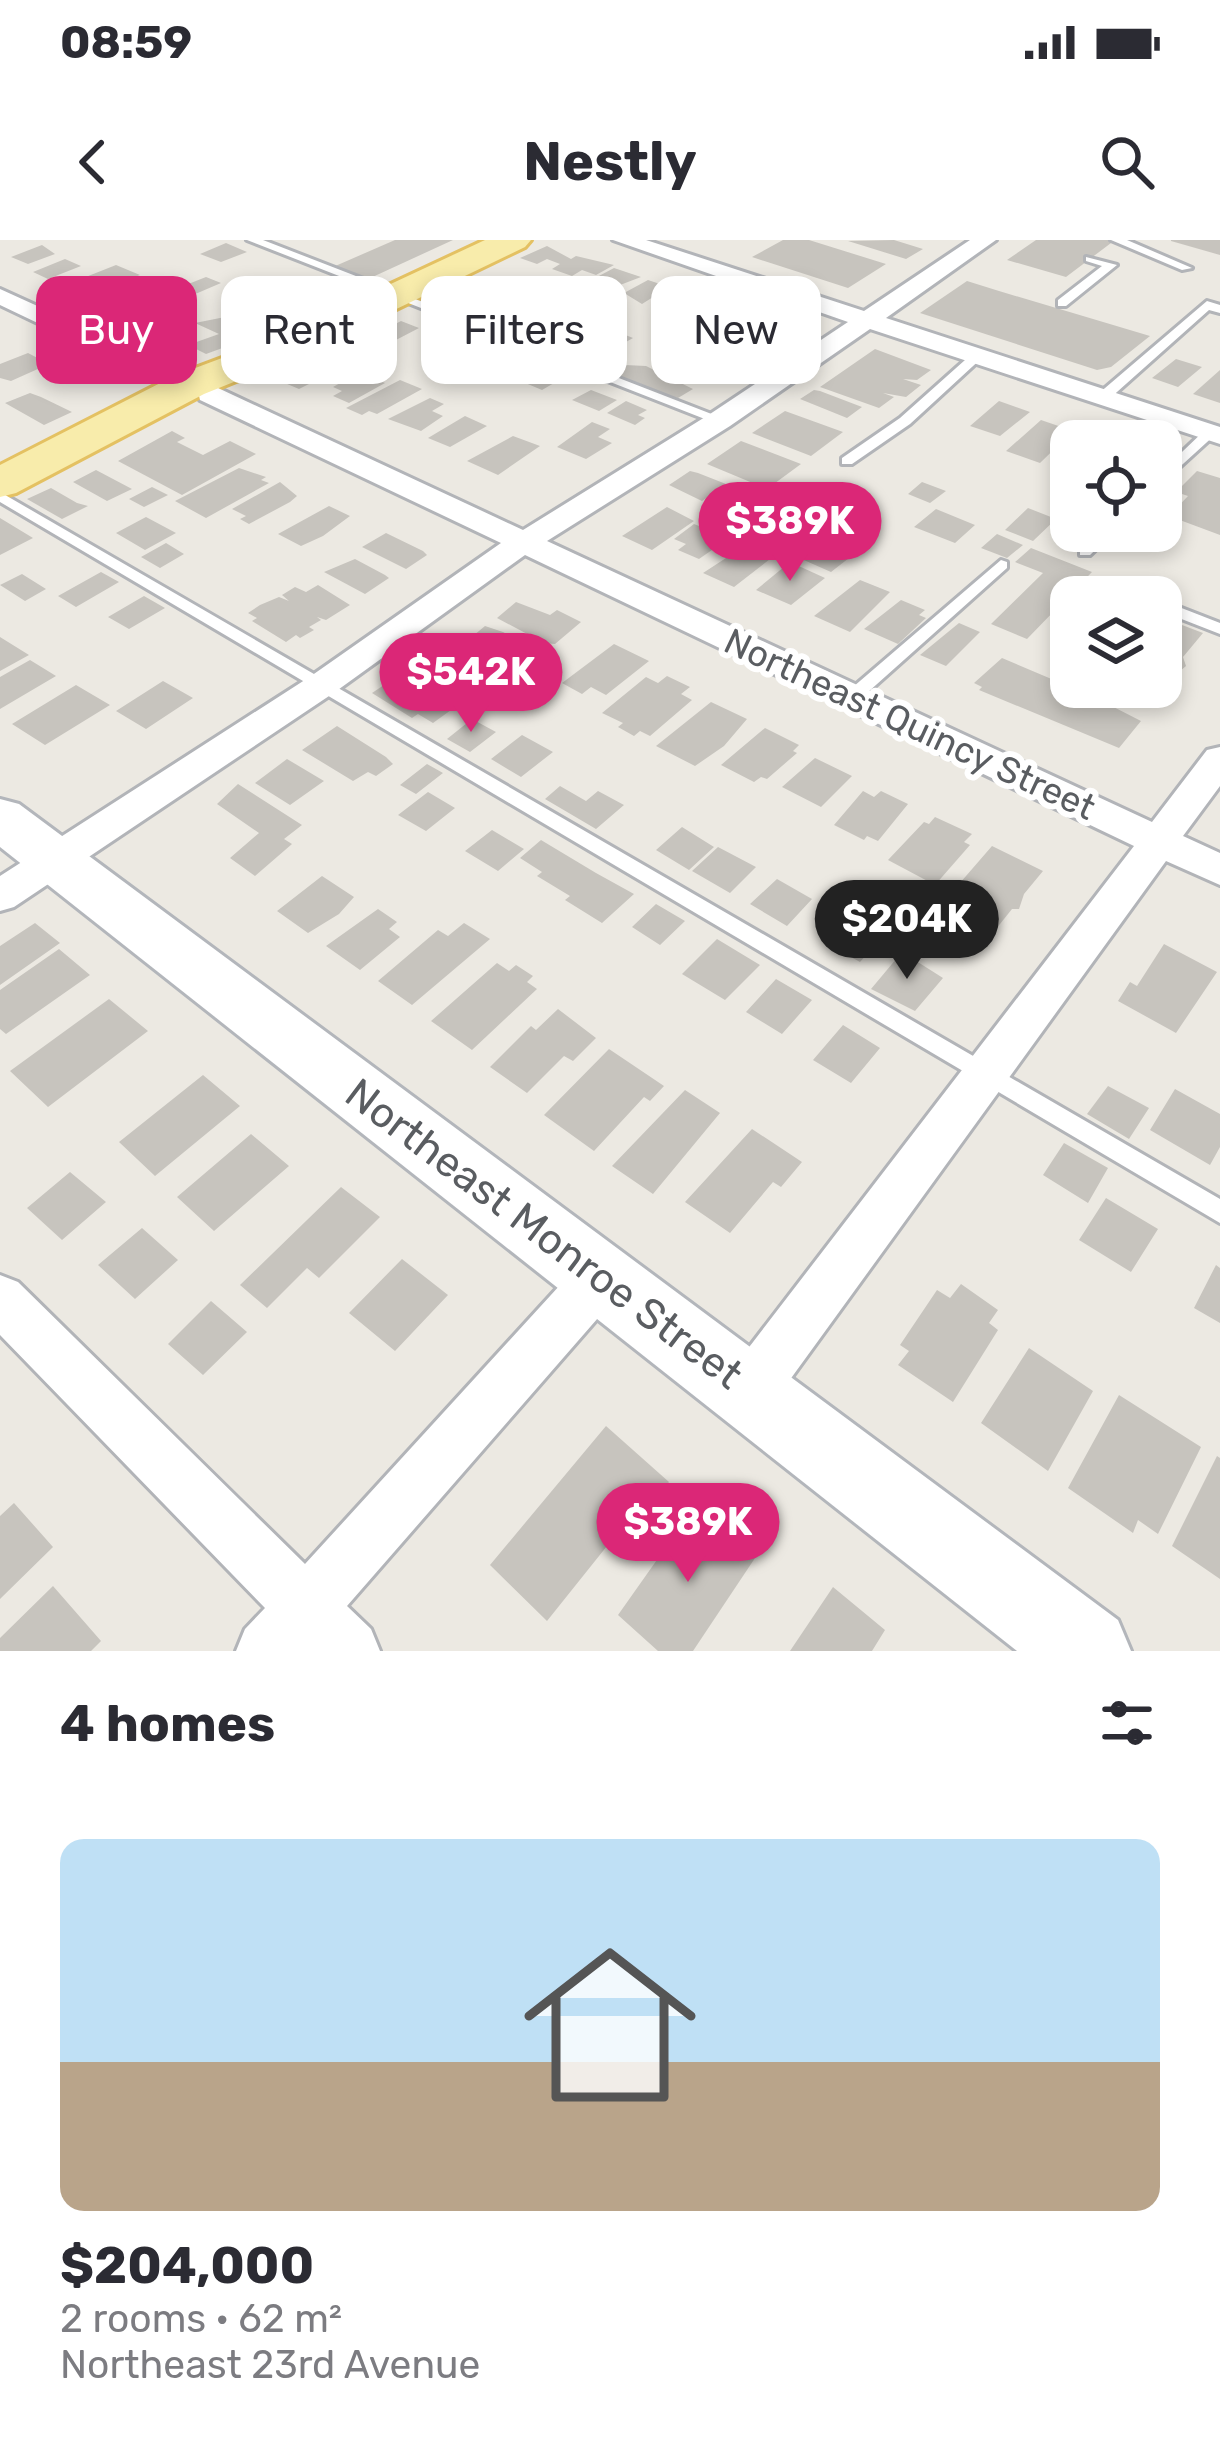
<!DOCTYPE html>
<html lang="en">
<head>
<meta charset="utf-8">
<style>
  :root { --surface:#fff; --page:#f2f2f3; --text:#2b2b33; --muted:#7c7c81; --accent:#db2777 }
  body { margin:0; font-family:Rubik,sans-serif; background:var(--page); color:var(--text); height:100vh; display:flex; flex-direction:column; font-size:45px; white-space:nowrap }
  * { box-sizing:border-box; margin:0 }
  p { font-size:39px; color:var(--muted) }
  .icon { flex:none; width:66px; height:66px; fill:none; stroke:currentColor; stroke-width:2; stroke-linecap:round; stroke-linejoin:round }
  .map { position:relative; height:1411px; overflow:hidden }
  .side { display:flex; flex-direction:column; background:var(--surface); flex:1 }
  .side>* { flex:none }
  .banner { position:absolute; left:36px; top:36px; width:1149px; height:108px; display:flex; gap:24px }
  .tools { position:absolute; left:1050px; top:180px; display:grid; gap:24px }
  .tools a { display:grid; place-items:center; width:132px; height:132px; border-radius:24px; background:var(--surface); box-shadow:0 6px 18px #0003; font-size:60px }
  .price { position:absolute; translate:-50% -102px; padding:0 27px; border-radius:42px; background:var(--accent); color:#fff; font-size:39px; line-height:78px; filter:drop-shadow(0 3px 6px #0008) }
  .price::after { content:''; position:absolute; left:50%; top:72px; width:36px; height:27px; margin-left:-18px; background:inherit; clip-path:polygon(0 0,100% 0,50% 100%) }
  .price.active { background:#222; color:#fff }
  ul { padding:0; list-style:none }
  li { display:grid; align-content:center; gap:24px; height:636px; padding:0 60px }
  li span { display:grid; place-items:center; height:372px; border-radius:24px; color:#555 }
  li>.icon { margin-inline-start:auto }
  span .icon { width:216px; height:216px; fill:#fffc; stroke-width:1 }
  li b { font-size:51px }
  h2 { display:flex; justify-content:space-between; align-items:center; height:144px; padding:0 60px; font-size:51px }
  .pill { padding:0 42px; border-radius:24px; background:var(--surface); box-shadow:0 6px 18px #0003; font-size:42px; line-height:108px }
  .pill.active { background:var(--accent); color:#fff }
  .status { display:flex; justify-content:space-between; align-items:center; height:84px; padding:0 60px; background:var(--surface); direction:ltr }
  .status svg { height:33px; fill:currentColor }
  header { display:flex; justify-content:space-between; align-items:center; height:156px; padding:0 60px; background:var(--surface); font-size:54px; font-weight:700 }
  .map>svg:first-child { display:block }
</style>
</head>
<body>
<div class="status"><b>08:59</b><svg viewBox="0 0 49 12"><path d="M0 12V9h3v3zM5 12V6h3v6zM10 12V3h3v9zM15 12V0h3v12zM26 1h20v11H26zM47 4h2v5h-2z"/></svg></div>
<header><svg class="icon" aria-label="back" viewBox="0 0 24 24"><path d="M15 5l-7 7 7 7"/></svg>Nestly<svg class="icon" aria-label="search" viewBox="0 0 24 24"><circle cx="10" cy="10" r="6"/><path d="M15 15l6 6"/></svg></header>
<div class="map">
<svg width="1220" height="1411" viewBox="0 0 1220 1411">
  <rect width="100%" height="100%" fill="#ece9e2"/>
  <path fill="#c7c4be" d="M395,0H453L366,40L333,27Z
    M783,0H809L886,24L848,48L752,17Z
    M894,0L923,9L906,19L848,1Z
    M1036,0H1115L1066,37L1007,20Z
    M1171,0H1220V15L1171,1Z
    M226,3L247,12L221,22L200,14Z
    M42,5L55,14L28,24L11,17Z
    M547,6L571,19L576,16L614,25L596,35L582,30L572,36L552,29L560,24L547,19L537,24L520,18Z
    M65,19L81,26L48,39L33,32Z
    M116,25L140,35L86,57L78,53L84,50L63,46Z
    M614,28L641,37L599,53L580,46Z
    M147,37L154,40L137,49L146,53L109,66L94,60Z
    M206,37L221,43L179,61L163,54Z
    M492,37L527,50L509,59L471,45Z
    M324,38L348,52L331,60L291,44Z
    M648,40L669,47L642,64L624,53Z
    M967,41L999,51L1150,96L1111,127L1097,130L920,73Z
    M470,51L502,63L478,74L447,62Z
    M300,53L323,64L300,74L269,61Z
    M258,66L287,73L277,78L285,82L270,89L237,75Z
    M729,70H748L787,83L766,96L717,78Z
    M225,77L261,94L206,114L188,105L219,94L195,83Z
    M537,77L559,86L540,96L519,87Z
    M401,81L419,88L396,100L378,93Z
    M597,82L618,88L613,90L633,98L619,106L579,92Z
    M445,89L474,99L482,95L500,102L472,116L429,108L438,104L426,98Z
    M700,89L750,106L744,110L749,112L733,118L693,103L698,100L688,96Z
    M875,109L931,130L917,140L903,139L921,145L906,157L883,153L894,157L879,168L820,147Z
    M28,113L49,124L11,141L0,138V124Z
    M536,116L555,123L537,133L519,126Z
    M1176,119L1202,127L1178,147L1152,138Z
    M308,121L333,132L299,149L273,138Z
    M625,125L646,126L693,149L678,158L668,156L616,136Z
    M1220,130V163L1193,154Z
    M542,132L561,139L542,150L523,142Z
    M353,136L363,141L371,137L385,143L349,163L333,156L342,151L333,147Z
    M400,140L422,149L377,174L369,171L362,175L346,168Z
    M591,150L617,160L599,171L572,160Z
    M814,150L820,151L862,167L847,178L800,159Z
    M30,153L41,157L72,172L44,185L5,163Z
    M430,158L444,164L432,171L443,176L421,191L388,179Z
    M626,161L647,170L638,175L645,178L635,185L607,173Z
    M999,161L1030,172L1000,196L970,186Z
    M785,171L843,192L811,216L752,193Z
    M465,176L487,186L450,207L428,198Z
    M1041,180L1073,191L1040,223L1006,211Z
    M592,182L610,189L598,197L612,203L586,219L557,207Z
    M172,191L185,198L177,202L203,215L230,201L256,214L182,255L118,221Z
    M513,196L540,206L498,235L467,221Z
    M741,201L801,224L767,249L707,224Z
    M239,228L266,237L261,240L269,243L206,278L175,261Z
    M96,230L132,249L107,261L73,242Z
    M690,231L698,233L726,244L702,261L669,245Z
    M1197,231L1220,238V295L1169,276L1188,256L1176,252Z
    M280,242L297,256L290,262L249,284L240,279L246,276L232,269Z
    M922,242L946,251L930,263L908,254Z
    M152,247L168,255L144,267L129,259Z
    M51,248L77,263L88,266L62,279L27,259Z
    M329,266L350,276L323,296L301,306L278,294Z
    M667,267L694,281L652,310L622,296Z
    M1028,268L1056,279L1033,301L1005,290Z
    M936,269L975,285L955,303L914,287Z
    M146,277L176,293L145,310L116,293Z
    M0,278L33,298L0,315Z
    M801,280L825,290L809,303L785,293Z
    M694,284L714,292L708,297L722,303L699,319L678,310L686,304L674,299Z
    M386,293L423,311L427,315L406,329L362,307Z
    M997,294L1023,305L1007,318L981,308Z
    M166,303L184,314L160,328L141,317Z
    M749,303L766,310L760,315L770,319L734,347L703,333Z
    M816,304L849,318L831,332L797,317Z
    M1031,308L1092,332L1027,399L991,384L1043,333L1015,322Z
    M355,319L385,335L389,338L365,354L324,332Z
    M790,322L825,338L791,365L756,350Z
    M101,332L119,342L76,367L58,356Z
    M22,334L46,349L25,361L0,345Z
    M860,340L890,352L850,392L814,376Z
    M318,345L350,365L326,380L317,377L321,380L309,387L314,390L300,398L296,395L286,402L252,381L257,378L248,373L260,365L279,357L289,361L282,355L295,347L306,352Z
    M144,356L165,368L129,389L108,377Z
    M901,360L925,370L919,375L926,378L898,404L864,389Z
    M516,362L550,375L557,370L581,382L555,404L544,403L497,378Z
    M1161,377L1203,393L1183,417L1186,426L1166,443L1161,441Z
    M959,383L980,392L946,426L920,415Z
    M485,386L503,392L544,414L517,434L462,405Z
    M0,397L29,415L0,431Z
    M614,404L649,421L606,455L591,447L582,454L562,443Z
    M448,411L474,423L505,440L489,452L482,448L469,457L419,428Z
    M1002,418L1094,457L1141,481L1119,508L979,450L982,447L974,443Z
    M30,420L56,436L0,469V437Z
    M399,435L426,446L458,465L433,483L418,474L412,478L372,453Z
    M667,436L690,447L681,454L692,460L650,496L640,491L634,496L618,487L623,483L602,473L646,437L658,443Z
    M163,441L193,458L146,489L116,471Z
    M76,445L110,465L45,505L12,484Z
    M1093,447H1158L1141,468Z
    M711,462L747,479L724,506L695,526L656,506Z
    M472,479L496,492L470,512L447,499Z
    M337,486L386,517L393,524L376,536L368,532L353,541L302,510Z
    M765,488L799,505L793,511L797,513L767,539L761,537L754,542L721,525Z
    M522,495L553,512L521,537L491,519Z
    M815,518L852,536L821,567L782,547Z
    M287,519L324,541L290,565L255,543Z
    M427,524L443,533L416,554L400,545Z
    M238,544L302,585L284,599L292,604L255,636L230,618L259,593L217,564Z
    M560,546L586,561L598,551L624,565L596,589L545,559Z
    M863,551L874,557L881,551L908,564L878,601L867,596L864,600L834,585Z
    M428,552L455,568L426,591L398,575Z
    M935,577L972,594L964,602L970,605L935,645L888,620L924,582L929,584Z
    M682,587L714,607L689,630L656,610Z
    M492,590L524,609L498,631L465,611Z
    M541,600L596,633L634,654L602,683L565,660L570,656L537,636L542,632L520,618Z
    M992,606L1043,631L1024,654L1019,669H1012L992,694L940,666Z
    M718,607L756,627L730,653L692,631Z
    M322,636L354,657L339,674L308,693L277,671Z
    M777,639L812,659L787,686L750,664Z
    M656,664L685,681L660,705L632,687Z
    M378,669L397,682L389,689L400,697L360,730L326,706Z
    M847,676L883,696L860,722L822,701Z
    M35,683L60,703L0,745V706Z
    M464,683L490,699L412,765L378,741L438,690L448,696Z
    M717,699L760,725L725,760L682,734Z
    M1164,704L1217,732L1176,793L1118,761L1130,742L1137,746Z
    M59,709L90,735L6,794L0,789V750Z
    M902,712L943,738L915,771L871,749Z
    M497,723L509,731L516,725L533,736L527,742L537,749L472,810L431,781Z
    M776,739L812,760L782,794L746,772Z
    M109,759L148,791L48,867L10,831Z
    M558,769L596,798L573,821L564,816L527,853L490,827L531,786L536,790Z
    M843,785L880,808L851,843L813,820Z
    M609,809L664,846L650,861L644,857L594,911L544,875Z
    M203,835L240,866L155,936L119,902Z
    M1108,846L1149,868L1129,899L1087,874Z
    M1175,849L1220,874V907L1210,925L1150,890Z
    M685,850L720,873L653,954L612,926Z
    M752,889L802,922L781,947L773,942L730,993L685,962Z
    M251,894L289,926L214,991L177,957Z
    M1064,903L1108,928L1088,963L1043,935Z
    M70,932L106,962L62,1000L27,968Z
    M341,947L380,977L319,1038L307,1028L267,1068L240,1045Z
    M1106,958L1158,989L1131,1032L1079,1000Z
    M142,988L178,1020L135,1059L98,1025Z
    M402,1019L448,1055L395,1111L349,1073Z
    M1216,1025L1220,1028V1083L1194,1068Z
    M961,1044L998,1070L989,1083L998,1090L953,1162L898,1125L909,1111L900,1105L937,1050L950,1058Z
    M211,1061L247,1092L203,1135L168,1104Z
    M1029,1108L1093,1151L1048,1231L981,1183Z
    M1119,1155L1201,1207L1158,1294L1138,1280L1133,1293L1068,1248Z
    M606,1186L669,1242L614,1312L607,1306L547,1381L490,1325Z
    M1217,1216L1220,1218V1339L1172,1306Z
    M14,1263L53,1307L0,1359V1276Z
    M695,1266L757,1315L693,1411H658L618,1375Z
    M53,1346L101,1401L91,1411H0V1398Z
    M833,1347L885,1390L872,1411H790Z"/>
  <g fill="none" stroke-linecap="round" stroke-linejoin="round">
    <g stroke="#b2b4b8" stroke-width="6">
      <path id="lane" d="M247,0H263L727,180L715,183Z
        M1111,0H1127L1192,28L1182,30Z
        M1086,17L1117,25L1066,66H1058V60L1102,26L1086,21Z
        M1207,61L1220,65V73L1209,70L1108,160H1098V154Z
        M974,112L985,115L910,184L852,224H842V218L900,178Z
        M1205,190L1217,193L1161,244V232Z
        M0,252L1220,959V983L0,262Z
        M1098,291H1115L1090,315H1080V309Z
        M1001,320L1007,322V328L858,461H846V453Z
        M1121,344L1146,354L1148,357C1135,357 1122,359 1113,349Z
        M1161,360L1220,383V394L1161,371Z"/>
    </g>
    <g stroke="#b2b4b8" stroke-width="6">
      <path id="street" d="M613,0H646L864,71L970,0H996L886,78L1220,187V204L870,89L730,186L547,301L1152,582L1207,510L1220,507V546L1183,596L1220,613V645L1166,621L768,1170L749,1178L730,1170L722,1151L730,1132L1134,606L525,315L335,452L14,667L0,671V636L311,436L501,303L200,160L198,151H180L0,65V49L198,139L200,148H218L523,290L710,174L848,82Z
        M600,1014L618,1021L626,1038L618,1055L347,1366L371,1389L380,1411H236L245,1389L265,1368L0,1095V1035L18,1042L305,1324L582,1021Z"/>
    </g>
    <g stroke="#b3b6bb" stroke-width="6">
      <path id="secondary" d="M0,559L19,564L1118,1380L1131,1411H1017L0,607Z"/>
    </g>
    <g stroke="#e4c162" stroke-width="6">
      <path id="primary" d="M485,0H531L525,7L303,114L204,154L16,253L0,257V225L174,136L275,98Z"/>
    </g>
    <use href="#lane" fill="#fff" fill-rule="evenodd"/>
    <use href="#street" fill="#fff" fill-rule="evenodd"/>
    <use href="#secondary" fill="#fff" fill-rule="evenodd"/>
    <use href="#primary" fill="#f8ecab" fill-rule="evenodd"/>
  </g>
  <g text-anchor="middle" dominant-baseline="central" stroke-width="12" stroke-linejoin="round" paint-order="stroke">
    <g font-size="36" fill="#5a5d61" stroke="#fff">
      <text transform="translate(910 484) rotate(25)">Northeast Quincy Street</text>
    </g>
    <g font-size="42" fill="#5a5d61" stroke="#fff">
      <text transform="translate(544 994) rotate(37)">Northeast Monroe Street</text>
    </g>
  </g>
</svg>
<div class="tools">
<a><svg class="icon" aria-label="locate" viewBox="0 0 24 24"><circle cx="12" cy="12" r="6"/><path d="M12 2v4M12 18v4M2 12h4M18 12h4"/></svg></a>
<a><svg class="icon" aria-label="layers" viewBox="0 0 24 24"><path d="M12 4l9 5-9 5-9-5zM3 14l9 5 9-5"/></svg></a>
</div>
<b class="price" style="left:790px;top:344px">$389K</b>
<b class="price" style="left:471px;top:495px">$542K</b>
<b class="price active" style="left:907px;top:742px">$204K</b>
<b class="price" style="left:688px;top:1345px">$389K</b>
<div class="banner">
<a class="pill active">Buy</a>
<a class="pill">Rent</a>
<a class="pill">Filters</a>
<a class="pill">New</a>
</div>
</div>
<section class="side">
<h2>4 homes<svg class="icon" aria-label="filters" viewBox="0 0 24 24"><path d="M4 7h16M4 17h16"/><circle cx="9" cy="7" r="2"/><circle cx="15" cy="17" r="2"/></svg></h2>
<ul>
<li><span style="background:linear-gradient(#bfe0f5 60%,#b9a48a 0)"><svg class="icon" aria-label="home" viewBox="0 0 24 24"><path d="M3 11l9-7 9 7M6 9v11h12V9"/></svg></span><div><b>$204,000</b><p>2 rooms · 62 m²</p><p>Northeast 23rd Avenue</p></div></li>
</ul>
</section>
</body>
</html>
